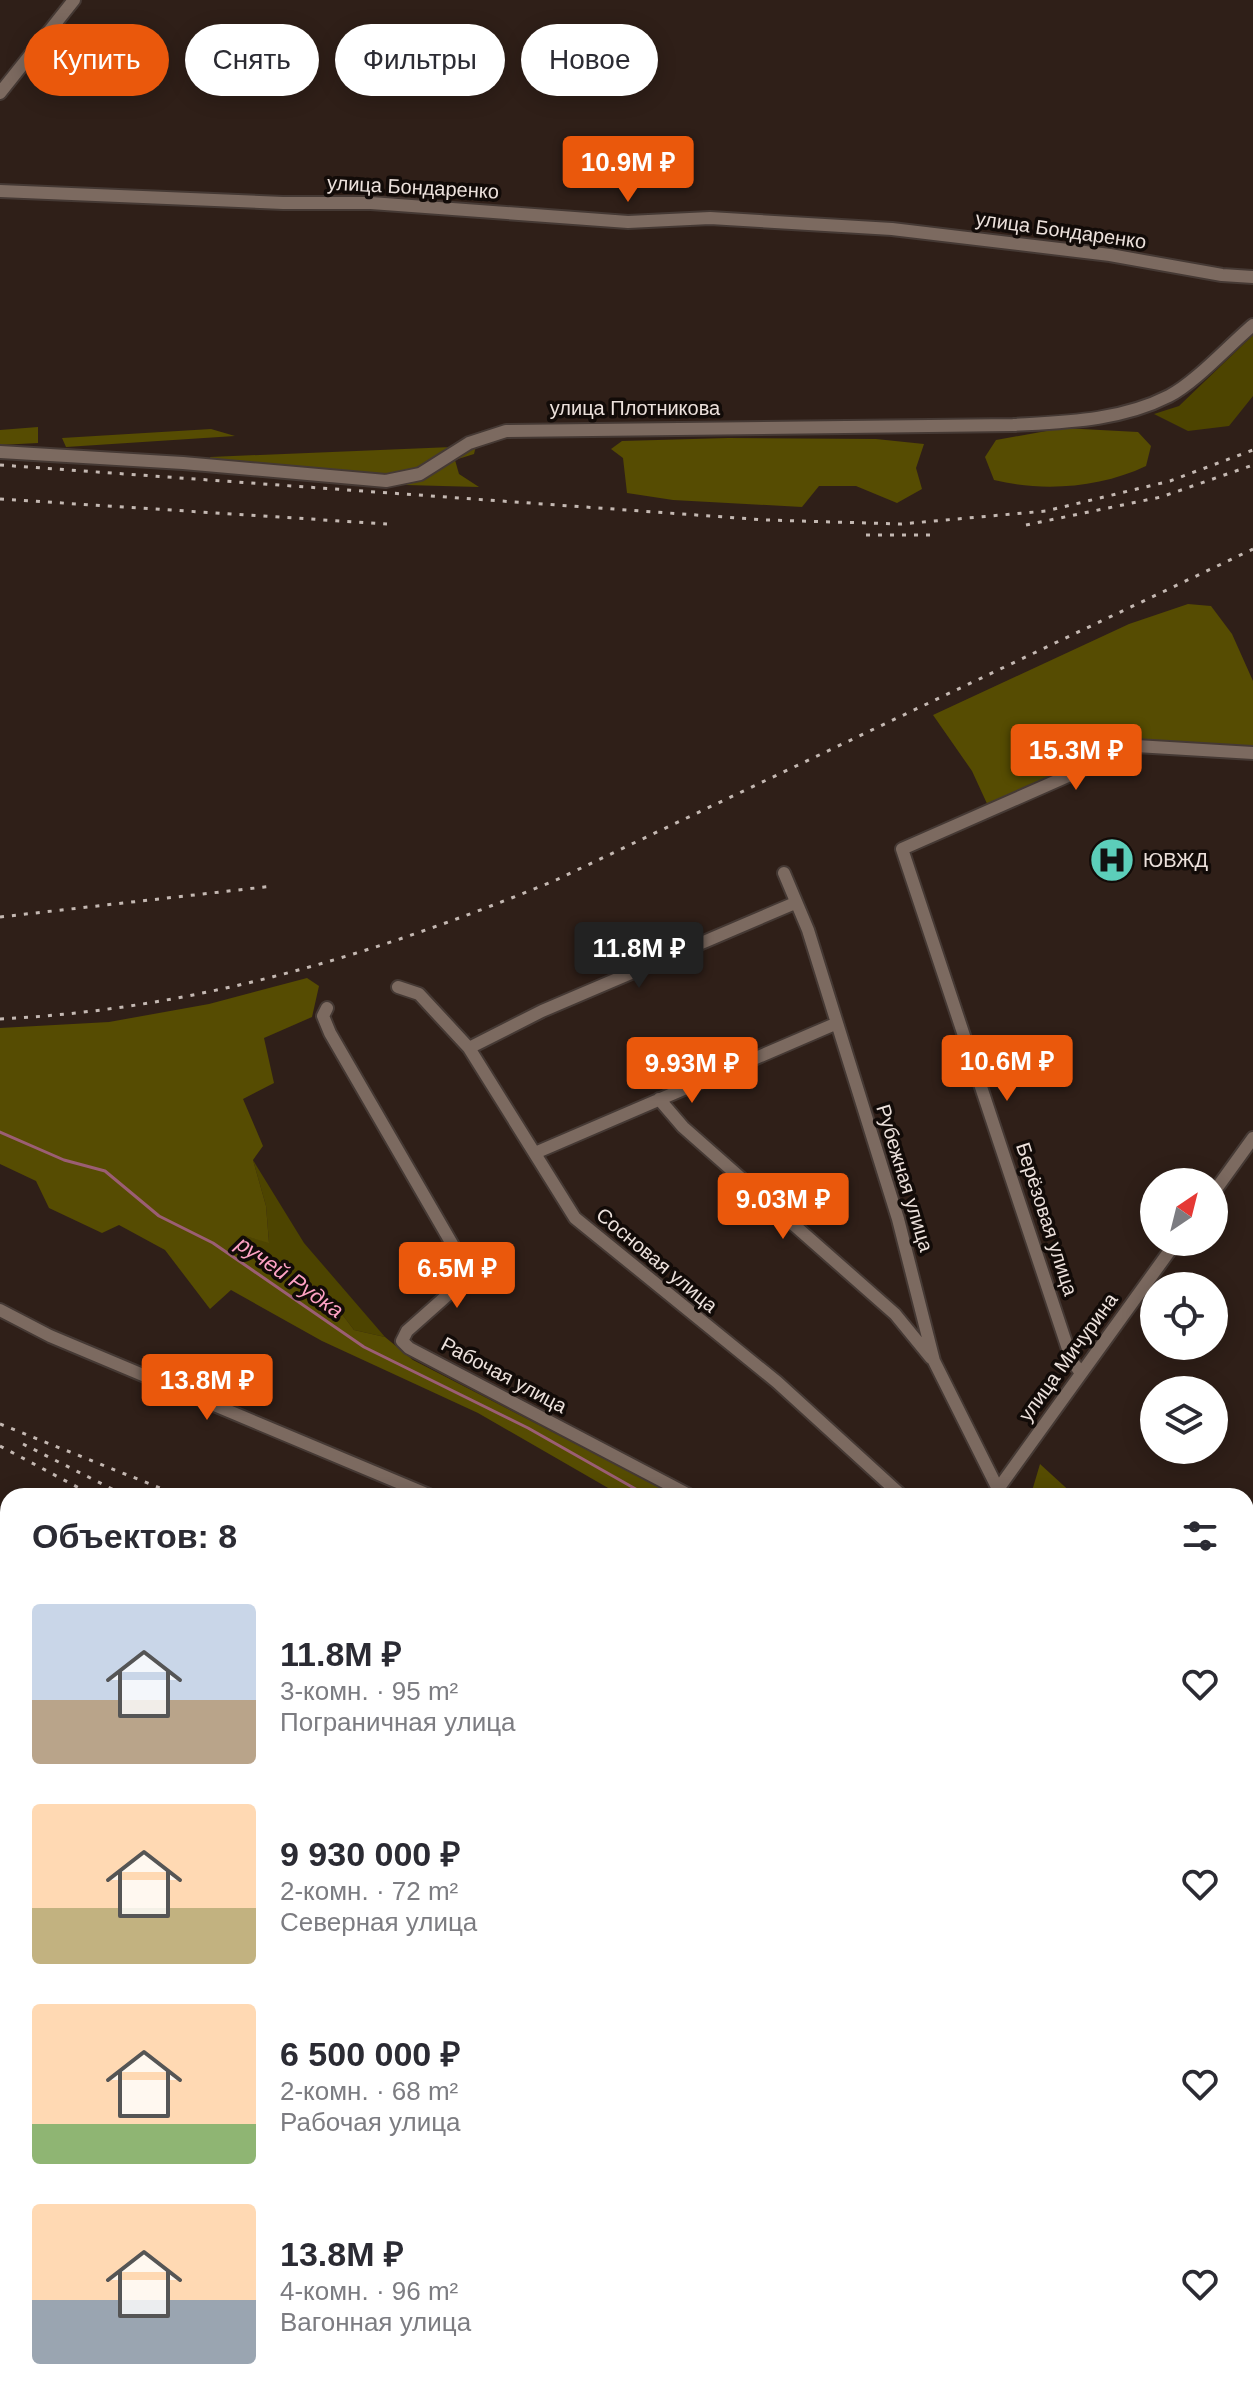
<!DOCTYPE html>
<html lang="ru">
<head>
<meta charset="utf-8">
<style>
  :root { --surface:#fff; --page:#f7f7f7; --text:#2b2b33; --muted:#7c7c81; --accent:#ea580c }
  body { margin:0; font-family:Arial,sans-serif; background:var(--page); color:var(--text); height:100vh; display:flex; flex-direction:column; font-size:30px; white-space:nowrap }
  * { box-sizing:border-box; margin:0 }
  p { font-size:26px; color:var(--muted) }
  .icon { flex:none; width:44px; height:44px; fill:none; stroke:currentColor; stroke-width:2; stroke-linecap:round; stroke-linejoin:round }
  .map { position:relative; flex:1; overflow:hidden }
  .drawer { position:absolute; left:0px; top:1488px; width:1254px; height:914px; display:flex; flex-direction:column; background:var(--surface); border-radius:24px 24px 0 0; box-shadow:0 4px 20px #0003 }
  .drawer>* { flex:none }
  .top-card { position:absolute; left:24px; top:24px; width:800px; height:72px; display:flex; gap:16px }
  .needle { width:52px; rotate:35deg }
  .controls { position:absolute; left:1140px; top:1168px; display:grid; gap:16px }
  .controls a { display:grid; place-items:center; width:88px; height:88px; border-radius:50%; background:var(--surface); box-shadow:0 4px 20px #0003; font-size:40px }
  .price { position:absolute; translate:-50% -68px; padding:0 18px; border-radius:8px; background:var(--accent); color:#fff; font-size:26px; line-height:52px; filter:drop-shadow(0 2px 4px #0008) }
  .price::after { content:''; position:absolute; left:50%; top:48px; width:24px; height:18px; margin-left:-12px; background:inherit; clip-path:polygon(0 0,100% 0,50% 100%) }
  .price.on { background:#222; color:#fff }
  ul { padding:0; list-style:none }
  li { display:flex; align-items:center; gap:24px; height:200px; padding:0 32px }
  li span { display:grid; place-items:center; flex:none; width:224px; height:160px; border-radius:8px; color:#555 }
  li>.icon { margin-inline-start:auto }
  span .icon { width:96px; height:96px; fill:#fffc; stroke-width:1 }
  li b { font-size:34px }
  h2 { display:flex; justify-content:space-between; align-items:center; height:96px; padding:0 32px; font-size:34px }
  .tag { padding:0 28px; border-radius:36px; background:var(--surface); box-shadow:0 4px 20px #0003; font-size:28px; line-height:72px }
  .tag.on { background:var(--accent); color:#fff }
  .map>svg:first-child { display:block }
</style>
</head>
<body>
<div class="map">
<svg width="1253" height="2401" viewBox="0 0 1253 2401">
  <rect width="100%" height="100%" fill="#2f1f18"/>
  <path fill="#4d4400" d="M1253,335V396L1229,426L1188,431L1154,414L1179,406Z
    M253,1160L304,1243L385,1337L354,1330L326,1293L312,1291L238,1247L245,1236L269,1242L266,1206Z"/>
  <path fill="#564c02" d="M38,427V443L0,445V430Z
    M1063,428L1138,432L1151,446L1146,466C1100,488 1042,492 994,480L985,457L996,440Z
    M211,429L235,436L66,447L62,438Z
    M728,438L876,439L924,444L916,468L922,489L897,503L856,486H819L802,507L673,500L627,493L623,458L611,449L622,441Z
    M476,446L474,454L455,460L459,474L479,487L369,484L319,476L264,478L211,469L210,457Z
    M1188,604L1211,606L1232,634L1253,681V748L1154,740L1130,742L989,808L972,771L933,715L1129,624Z
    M307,978L319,986L312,1017L264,1038L274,1083L243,1099L263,1146L253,1160L266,1206L269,1243L245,1236L239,1247L312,1290L326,1293L354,1330L385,1337L413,1360L677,1496H622L478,1413L322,1341L231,1290L210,1309L165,1250L119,1225L102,1233L49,1208L36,1181L0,1164V1028L109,1022L209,1004Z
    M1040,1464L1075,1496H1034L1032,1491Z"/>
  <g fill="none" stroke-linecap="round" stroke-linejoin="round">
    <path stroke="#9b5e74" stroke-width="3" d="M0,1132L64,1160L105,1171L159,1216L213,1243L364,1347L528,1428L648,1496"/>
    <g stroke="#453934" stroke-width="16">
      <path id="street" d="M0,93L74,0
        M0,191L283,203H371L628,222L710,218L892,229L1110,255L1222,275L1253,277
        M0,452L183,463L386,481L420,474L469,443L506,431L1013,425C1065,422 1120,421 1169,396C1196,382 1229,345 1253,325
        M784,873L808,930L898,1219L934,1361L998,1489
        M398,987L419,994L469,1048L575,1218L777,1382L902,1496
        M327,1008L323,1016L330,1033L470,1275L407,1331L402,1341L409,1348L691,1496
        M469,1048L542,1011L795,903
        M659,1099L683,1127L895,1314L931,1358
        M535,1153L835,1024
        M1214,1192L1253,1138
        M0,1310L50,1336L431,1496
        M1081,1373L1072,1361L902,849L1136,746L1253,753
        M993,1496L1176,1242
        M0,1674L8,1682
        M0,1795L8,1799
        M0,2034L8,2040
        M0,2197L8,2187
        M0,2213L8,2218
        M254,2394L264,2401"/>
    </g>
    <g stroke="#453934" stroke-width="20">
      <path id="secondary" d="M1246,1797L1253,1799
        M697,2394L703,2401
        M69,2401L78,2394"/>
    </g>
    <use href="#street" stroke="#7c6a60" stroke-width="12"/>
    <use href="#secondary" stroke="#9a726a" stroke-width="16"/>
    <path stroke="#c4b8b2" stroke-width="3" stroke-dasharray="4 8" stroke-linecap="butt" d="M0,465L766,520L901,524L1046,511L1170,481L1253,450
      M0,499L387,524
      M1026,525L1161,497L1253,465
      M866,535H930
      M0,917L273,886
      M0,1019C198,1009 374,955 556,880L1253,549
      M0,1424L180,1496
      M23,1444L126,1496
      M0,1446L94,1496"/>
  </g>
  <defs>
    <g id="hospital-disc" transform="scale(2.3)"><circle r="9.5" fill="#5cceba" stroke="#120b08"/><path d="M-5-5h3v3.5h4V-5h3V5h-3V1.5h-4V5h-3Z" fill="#111"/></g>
  </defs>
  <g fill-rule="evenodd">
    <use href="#hospital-disc" x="1112" y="860"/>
  </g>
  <g text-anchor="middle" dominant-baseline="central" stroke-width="7" stroke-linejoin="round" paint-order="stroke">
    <g font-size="20" fill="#ece1dc" stroke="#120b08">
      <text transform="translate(413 187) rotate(3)">улица Бондаренко</text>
      <text transform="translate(1061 230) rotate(8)">улица Бондаренко</text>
      <text x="635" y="408">улица Плотникова</text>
      <text transform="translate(905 1178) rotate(73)">Рубежная улица</text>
      <text transform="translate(1047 1219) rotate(72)">Берёзовая улица</text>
      <text transform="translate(657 1260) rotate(40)">Сосновая улица</text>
      <text transform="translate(1068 1357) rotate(-54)">улица Мичурина</text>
      <text transform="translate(504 1375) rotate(28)">Рабочая улица</text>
    </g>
    <g font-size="20" fill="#ece1dc" stroke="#120b08" text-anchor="start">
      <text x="1143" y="860">ЮВЖД</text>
    </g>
    <g font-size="22" font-style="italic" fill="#fea2c4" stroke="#120b08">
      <text transform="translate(290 1277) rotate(35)">ручей Рудка</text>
    </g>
  </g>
</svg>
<div class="controls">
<a><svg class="needle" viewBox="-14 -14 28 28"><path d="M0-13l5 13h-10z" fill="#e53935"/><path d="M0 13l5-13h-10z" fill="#7c7c81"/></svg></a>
<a><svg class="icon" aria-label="locate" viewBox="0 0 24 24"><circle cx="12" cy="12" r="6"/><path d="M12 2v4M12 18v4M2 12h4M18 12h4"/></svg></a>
<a><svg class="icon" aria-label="layers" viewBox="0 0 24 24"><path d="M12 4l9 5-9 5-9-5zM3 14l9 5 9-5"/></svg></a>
</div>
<b class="price" style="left:628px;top:204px">10.9M ₽</b>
<b class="price" style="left:1076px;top:792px">15.3M ₽</b>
<b class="price on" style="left:639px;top:990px">11.8M ₽</b>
<b class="price" style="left:1007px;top:1103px">10.6M ₽</b>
<b class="price" style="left:692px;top:1105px">9.93M ₽</b>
<b class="price" style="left:783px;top:1241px">9.03M ₽</b>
<b class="price" style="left:457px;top:1310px">6.5M ₽</b>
<b class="price" style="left:207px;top:1422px">13.8M ₽</b>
<div class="top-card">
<a class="tag on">Купить</a>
<a class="tag">Снять</a>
<a class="tag">Фильтры</a>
<a class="tag">Новое</a>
</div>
<section class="drawer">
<h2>Объектов: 8<svg class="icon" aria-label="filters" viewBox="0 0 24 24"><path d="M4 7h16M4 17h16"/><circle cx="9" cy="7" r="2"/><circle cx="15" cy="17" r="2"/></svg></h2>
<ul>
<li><span style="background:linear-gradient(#c9d6e8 60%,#b9a48a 0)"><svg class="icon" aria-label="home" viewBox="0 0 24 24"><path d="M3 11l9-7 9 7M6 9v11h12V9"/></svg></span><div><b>11.8M ₽</b><p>3-комн. · 95 m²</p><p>Пограничная улица</p></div><svg class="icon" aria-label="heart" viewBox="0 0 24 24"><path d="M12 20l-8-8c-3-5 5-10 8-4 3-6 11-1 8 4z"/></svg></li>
<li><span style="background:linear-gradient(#ffd9b3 65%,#c2b280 0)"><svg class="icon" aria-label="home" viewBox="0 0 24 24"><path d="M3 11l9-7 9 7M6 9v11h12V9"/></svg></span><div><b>9 930 000 ₽</b><p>2-комн. · 72 m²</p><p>Северная улица</p></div><svg class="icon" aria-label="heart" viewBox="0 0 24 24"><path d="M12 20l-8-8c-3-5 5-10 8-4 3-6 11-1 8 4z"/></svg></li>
<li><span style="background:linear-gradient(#ffd9b3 75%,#8fb573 0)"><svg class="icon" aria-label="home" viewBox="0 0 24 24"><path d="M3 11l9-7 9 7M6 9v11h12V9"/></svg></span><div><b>6 500 000 ₽</b><p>2-комн. · 68 m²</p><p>Рабочая улица</p></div><svg class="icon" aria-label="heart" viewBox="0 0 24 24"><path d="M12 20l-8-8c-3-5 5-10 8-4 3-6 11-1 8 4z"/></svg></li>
<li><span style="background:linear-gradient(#ffd9b3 60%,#9aa5b1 0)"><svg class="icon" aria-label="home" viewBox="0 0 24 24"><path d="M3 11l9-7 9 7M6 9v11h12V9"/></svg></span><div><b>13.8M ₽</b><p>4-комн. · 96 m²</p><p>Вагонная улица</p></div><svg class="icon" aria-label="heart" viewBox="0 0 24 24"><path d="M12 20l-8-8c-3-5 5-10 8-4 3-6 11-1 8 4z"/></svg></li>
</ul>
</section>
</div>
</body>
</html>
